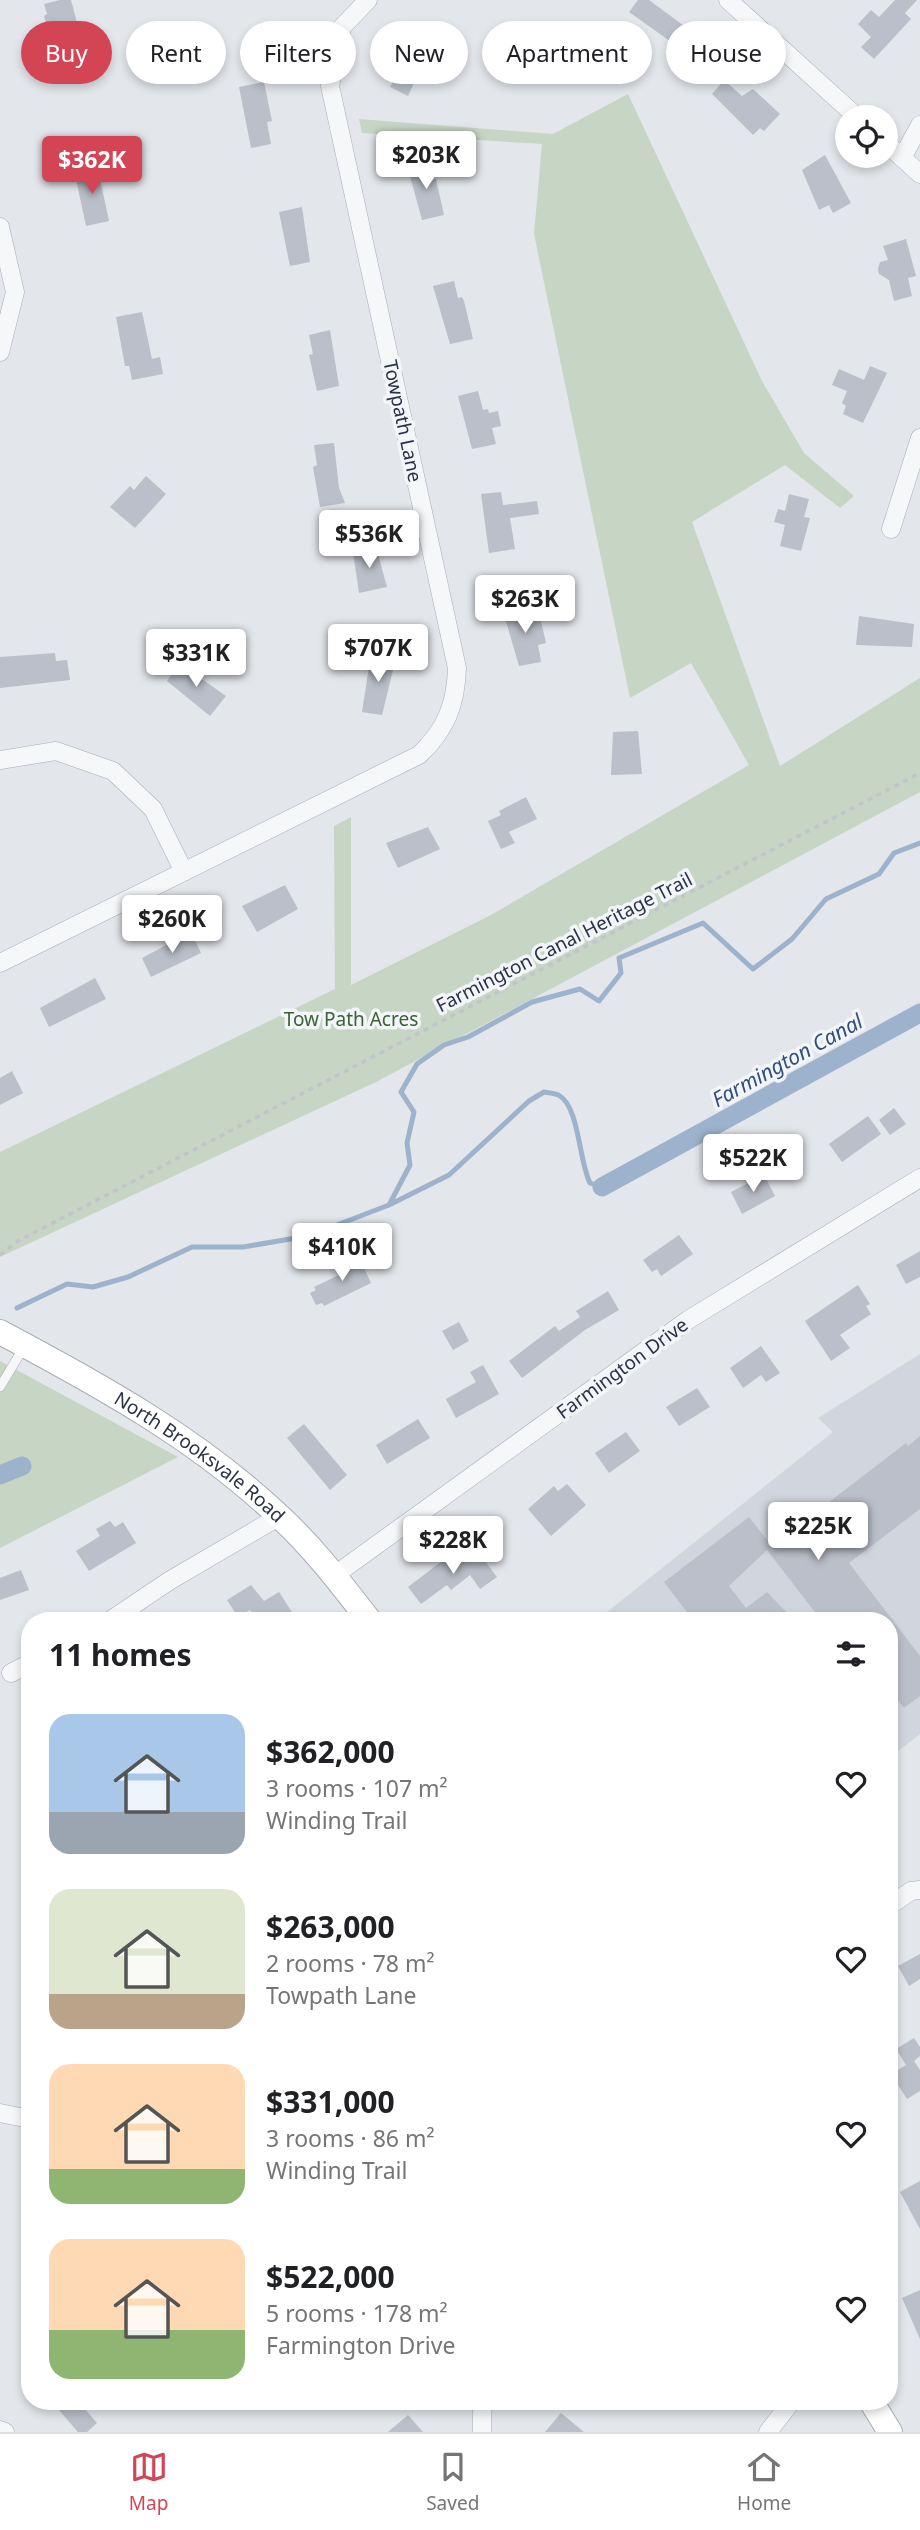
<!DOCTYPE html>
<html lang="en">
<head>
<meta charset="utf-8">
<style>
  :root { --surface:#fff; --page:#f6f6f6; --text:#202124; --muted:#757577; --line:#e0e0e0; --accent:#d34555 }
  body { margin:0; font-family:"Noto Sans",sans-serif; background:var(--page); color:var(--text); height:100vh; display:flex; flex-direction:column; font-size:26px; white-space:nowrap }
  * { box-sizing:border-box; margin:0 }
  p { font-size:23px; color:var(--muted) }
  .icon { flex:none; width:38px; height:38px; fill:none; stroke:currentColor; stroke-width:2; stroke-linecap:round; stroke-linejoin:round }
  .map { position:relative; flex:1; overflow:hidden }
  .side { position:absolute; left:21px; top:1612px; width:877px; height:798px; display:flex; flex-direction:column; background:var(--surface); border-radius:28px; box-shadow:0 4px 10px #0003 }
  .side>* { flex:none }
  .banner { position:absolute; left:21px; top:21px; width:878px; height:63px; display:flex; gap:14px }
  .controls { position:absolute; left:835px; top:105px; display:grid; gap:14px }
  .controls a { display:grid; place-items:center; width:63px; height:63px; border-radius:50%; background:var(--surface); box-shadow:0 4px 10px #0003; font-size:35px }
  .price { position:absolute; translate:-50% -60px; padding:0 16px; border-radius:7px; background:#fff; color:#222; font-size:23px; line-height:46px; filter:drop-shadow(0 2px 4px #0008) }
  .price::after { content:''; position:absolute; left:50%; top:42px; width:21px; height:16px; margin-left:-10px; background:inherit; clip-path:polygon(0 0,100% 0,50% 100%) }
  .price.current { background:var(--accent); color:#fff }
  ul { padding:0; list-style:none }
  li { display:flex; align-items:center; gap:21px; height:175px; padding:0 28px }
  li span { display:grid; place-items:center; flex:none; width:196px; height:140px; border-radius:21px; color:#555 }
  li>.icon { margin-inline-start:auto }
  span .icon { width:84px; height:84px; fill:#fffc; stroke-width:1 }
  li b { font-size:30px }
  h2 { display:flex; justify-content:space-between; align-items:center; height:84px; padding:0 28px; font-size:30px }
  .tag { padding:0 24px; border-radius:32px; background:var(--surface); box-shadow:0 4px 10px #0003; font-size:24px; line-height:63px }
  .tag.current { background:var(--accent); color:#fff }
  .tab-bar { display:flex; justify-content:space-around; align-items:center; height:98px; border-top:2px solid var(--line); background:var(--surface); font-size:19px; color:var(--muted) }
  .tab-bar a { display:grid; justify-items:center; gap:4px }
  .tab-bar .current { color:var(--accent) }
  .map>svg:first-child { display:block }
</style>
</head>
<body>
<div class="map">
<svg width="920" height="2432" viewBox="0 0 920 2432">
  <rect width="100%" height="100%" fill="#e3e6eb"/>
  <path fill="#d1d5dd" d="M920,1354V1734L889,1758V1620H597L833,1432L818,1418Z"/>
  <path fill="#c7d5c4" d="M628,94L762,381L804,453L854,496L840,508L785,465L692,522L780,766L920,678V792L376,1082L0,1257V1152L335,989L334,826L351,817V985L491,915L749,765L691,663L630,698L534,234L542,144L362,133L359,119L553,134Z
    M0,1361L178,1457L0,1548Z"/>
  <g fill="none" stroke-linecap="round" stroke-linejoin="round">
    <path stroke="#9db2cc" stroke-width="5" d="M389,1205L410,1165L407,1143L414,1112L401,1092L417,1064L444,1045L468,1037L532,1002L580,989L599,1001L621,973L619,958L703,923L753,969L792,939L826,899L879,874L894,853L920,843
      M17,1308L67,1284L93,1287L128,1277L192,1247H243L308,1236L389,1205L449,1175L529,1101L544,1092C549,1093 556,1093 560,1096C579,1108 579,1161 590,1183L602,1187"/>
    <path stroke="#9db2cc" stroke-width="19" d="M602,1187L920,1013
      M0,1475L22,1466"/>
  </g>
  <path fill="#babfc9" d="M60,0H71L86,57L58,65L44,16L47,14L44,4Z
    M638,0H649L687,28L674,44L629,12Z
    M895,0H917L905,13L911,19L874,59L861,47L871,37L858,24L871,10L879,17Z
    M418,37L438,47L422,81L416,79L408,96L390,87Z
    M724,80L742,96L753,89L780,114L764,131L760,128L753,135L712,94Z
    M264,82L272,121L267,122L271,144L251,148L239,87Z
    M825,155L851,203L833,213L829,205L819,210L802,170Z
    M427,160L431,180L436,179L444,215L422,220L407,165Z
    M97,165L109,221L86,226L74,170Z
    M302,207L310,262L290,266L279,212Z
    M906,239L916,276L908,278L912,296L894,301L889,280L879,274L878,269L880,262L888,260L883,246Z
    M454,281L458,298L462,297L464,301L473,339L450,344L433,286Z
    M142,312L152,359L160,357L163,374L132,380L129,366H125L116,317Z
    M330,330L339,386L317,391L309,355L313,354L309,335Z
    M870,366L887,373L863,423L843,414L846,406L842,403L847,391L832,385L839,369L864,380Z
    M478,391L483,410L488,409L489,413L498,411L501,426L492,428L496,444L472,449L458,396Z
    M334,443L339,488L345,503L320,507L313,467L317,465L314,445Z
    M146,476L166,494L135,528L110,507L130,486L134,490Z
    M501,492L503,505L537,501L539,514L510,518L515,549L489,553L481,494Z
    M789,494L809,499L804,517L810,518L801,551L780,546L785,525L774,522L778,509L785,511Z
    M376,547L387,587L359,593L353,552Z
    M523,607L525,615L539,612L546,643L538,645L541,662L519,666L503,611Z
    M859,616L914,624L912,647L856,645Z
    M55,653L56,661L67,660L70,680L0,688V657Z
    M371,654L396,658L382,715L362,712Z
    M179,663L226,696L210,716L167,681Z
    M638,731L642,774L611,775L613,732Z
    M526,797L537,819L509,832L515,843L501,849L488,821L501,815L499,811Z
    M428,827L440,849L398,868L386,843Z
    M285,885L298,909L257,932L242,906Z
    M191,932L201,953L151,977L142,958Z
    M95,978L106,999L49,1027L40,1008Z
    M12,1071L23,1093L0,1105V1078Z
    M894,1108L906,1124L890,1135L879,1120Z
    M868,1116L881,1134L842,1162L829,1144Z
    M764,1175L775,1196L742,1214L731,1192Z
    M679,1235L693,1254L661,1276L657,1269L652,1272L643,1260Z
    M920,1251V1277L906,1284L896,1265Z
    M350,1254L356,1267L362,1264L371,1283L324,1306L322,1303L316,1305L310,1293L316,1290L314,1287L343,1273L338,1264L340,1259Z
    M858,1285L870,1304L866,1306L871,1314L840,1335L850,1348L831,1361L805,1321Z
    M608,1291L619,1310L585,1330L522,1378L509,1361L555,1326L559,1331L580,1317L576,1311Z
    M459,1322L469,1341L453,1350L442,1331Z
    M761,1346L780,1373L766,1382L761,1375L743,1388L730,1368Z
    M483,1365L499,1394L456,1418L446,1399L476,1382L470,1372Z
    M697,1388L710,1407L679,1426L666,1407Z
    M418,1419L430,1438L387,1464L376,1445Z
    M304,1424L347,1475L330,1490L287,1438Z
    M626,1432L640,1451L609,1473L595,1453Z
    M920,1436V1509L849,1563L920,1656V1696L904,1708L889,1689V1620H821L767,1550L729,1586L746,1608L767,1592L794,1620H693L664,1582L749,1517L772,1546L906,1443L908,1446Z
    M567,1484L586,1505L551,1536L528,1509L554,1486L558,1491Z
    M110,1521L115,1527L123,1522L136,1543L89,1571L76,1551L100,1536L96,1529Z
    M475,1548L497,1577L480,1589L470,1575L451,1590L447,1585L421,1604L408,1587L446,1558L452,1565Z
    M21,1570L29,1590L0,1600V1578Z
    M251,1585L264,1601L279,1592L297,1620H256L250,1610L238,1617L227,1600Z
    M920,1954V1979L909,1986L898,1966Z
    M914,2038L920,2047V2056L914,2061L920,2070V2091L907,2099L891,2074L906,2065L896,2049Z
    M920,2181V2229L900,2192Z
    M920,2290V2339L902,2298Z
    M51,2401H95L85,2409L97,2423L87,2432H78Z
    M561,2413L584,2432H545Z
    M408,2415L423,2432H388Z"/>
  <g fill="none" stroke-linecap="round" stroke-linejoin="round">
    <g stroke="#a8acb6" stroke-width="10">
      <path id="lane" d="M0,1387L24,1347"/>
    </g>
    <g stroke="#a8acb6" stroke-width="19">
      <path id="street" d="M728,0L857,117
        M886,143L920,174
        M902,158L920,125
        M0,227L15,292L0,352
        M891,529L920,438
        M0,760L56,751L113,771L153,809L184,872
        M0,963L419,755C446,730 456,704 457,668L330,86L342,27L368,0
        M335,1575L688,1320L920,1178
        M111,1620L169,1581L280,1516
        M11,1673L30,1663
        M889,1906L911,1891L920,1890
        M0,2113L30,2119
        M0,2430L5,2432
        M482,2432V2401
        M768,2432L792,2401"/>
    </g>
    <g stroke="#a8acb6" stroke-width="26">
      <g id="secondary">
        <path id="s1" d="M0,1332C98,1384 198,1439 279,1516C313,1547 341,1584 369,1620"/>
        <path d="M871,2401L890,2432"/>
      </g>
    </g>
    <path stroke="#c1c4ca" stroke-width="3.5" stroke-dasharray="5 5" stroke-linecap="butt" d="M0,1255L18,1241L920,773"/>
    <use href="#lane" stroke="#f6f7f9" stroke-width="9"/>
    <use href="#street" stroke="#f6f7f9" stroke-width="18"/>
    <use href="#secondary" stroke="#fff" stroke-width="24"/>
  </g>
  <g text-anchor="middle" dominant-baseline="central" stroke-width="7" stroke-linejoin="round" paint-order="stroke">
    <g font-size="19" fill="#2a3244" stroke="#f3f5f8">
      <text transform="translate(403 421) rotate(78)">Towpath Lane</text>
      <text transform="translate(564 942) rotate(-27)">Farmington Canal Heritage Trail</text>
      <text transform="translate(622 1368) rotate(-36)">Farmington Drive</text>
      <text stroke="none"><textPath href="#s1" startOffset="236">North Brooksvale Road</textPath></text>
    </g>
    <g font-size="19" fill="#3d6037" stroke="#f3f5f8">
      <text x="351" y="1019">Tow Path Acres</text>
    </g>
    <g font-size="21" font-style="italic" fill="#32507a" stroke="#f3f5f8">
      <text transform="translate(787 1060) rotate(-29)">Farmington Canal</text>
    </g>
  </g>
</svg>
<div class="controls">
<a><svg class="icon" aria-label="locate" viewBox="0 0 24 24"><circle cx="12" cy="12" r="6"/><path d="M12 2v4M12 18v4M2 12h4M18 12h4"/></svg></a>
</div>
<b class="price" style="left:426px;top:191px">$203K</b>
<b class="price current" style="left:92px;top:196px">$362K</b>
<b class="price" style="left:369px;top:570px">$536K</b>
<b class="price" style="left:525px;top:635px">$263K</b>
<b class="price" style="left:378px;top:684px">$707K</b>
<b class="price" style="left:196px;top:689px">$331K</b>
<b class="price" style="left:172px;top:955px">$260K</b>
<b class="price" style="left:753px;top:1194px">$522K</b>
<b class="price" style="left:342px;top:1283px">$410K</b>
<b class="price" style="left:818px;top:1562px">$225K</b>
<b class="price" style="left:453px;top:1576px">$228K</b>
<div class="banner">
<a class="tag current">Buy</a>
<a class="tag">Rent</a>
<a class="tag">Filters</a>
<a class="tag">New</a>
<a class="tag">Apartment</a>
<a class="tag">House</a>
</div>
<section class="side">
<h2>11 homes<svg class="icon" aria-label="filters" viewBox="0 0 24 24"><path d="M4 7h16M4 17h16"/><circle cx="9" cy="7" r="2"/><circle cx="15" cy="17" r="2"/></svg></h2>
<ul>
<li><span style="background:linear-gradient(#a9c7e8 70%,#9aa5b1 0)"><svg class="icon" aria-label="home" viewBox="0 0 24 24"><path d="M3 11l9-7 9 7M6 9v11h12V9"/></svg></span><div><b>$362,000</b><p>3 rooms · 107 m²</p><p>Winding Trail</p></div><svg class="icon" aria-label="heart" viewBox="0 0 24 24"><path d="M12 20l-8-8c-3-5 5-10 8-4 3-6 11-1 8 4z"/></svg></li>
<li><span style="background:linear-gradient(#dfe7d0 75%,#b9a48a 0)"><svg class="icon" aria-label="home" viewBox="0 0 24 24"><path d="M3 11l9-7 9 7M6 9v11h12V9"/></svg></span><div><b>$263,000</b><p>2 rooms · 78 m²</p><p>Towpath Lane</p></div><svg class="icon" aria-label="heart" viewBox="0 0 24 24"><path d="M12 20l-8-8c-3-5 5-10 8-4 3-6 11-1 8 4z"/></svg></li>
<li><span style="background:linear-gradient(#ffd9b3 75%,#8fb573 0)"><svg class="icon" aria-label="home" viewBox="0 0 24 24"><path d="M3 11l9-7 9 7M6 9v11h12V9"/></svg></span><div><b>$331,000</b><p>3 rooms · 86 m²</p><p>Winding Trail</p></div><svg class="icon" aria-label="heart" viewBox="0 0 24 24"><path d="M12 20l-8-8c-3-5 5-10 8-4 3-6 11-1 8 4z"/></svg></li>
<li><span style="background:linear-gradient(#ffd9b3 65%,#8fb573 0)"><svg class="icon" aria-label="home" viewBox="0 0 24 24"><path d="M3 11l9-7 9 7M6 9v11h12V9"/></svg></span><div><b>$522,000</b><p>5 rooms · 178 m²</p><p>Farmington Drive</p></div><svg class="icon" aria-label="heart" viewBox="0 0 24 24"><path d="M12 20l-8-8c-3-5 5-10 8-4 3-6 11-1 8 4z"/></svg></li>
</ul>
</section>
</div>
<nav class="tab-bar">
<a class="current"><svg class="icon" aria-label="map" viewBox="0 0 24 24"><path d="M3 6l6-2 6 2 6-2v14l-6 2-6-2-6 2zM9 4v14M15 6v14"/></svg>Map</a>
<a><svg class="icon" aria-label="saved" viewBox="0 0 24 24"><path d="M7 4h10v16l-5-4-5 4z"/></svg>Saved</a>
<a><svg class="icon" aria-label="home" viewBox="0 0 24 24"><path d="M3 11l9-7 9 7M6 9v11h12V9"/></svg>Home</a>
</nav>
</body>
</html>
